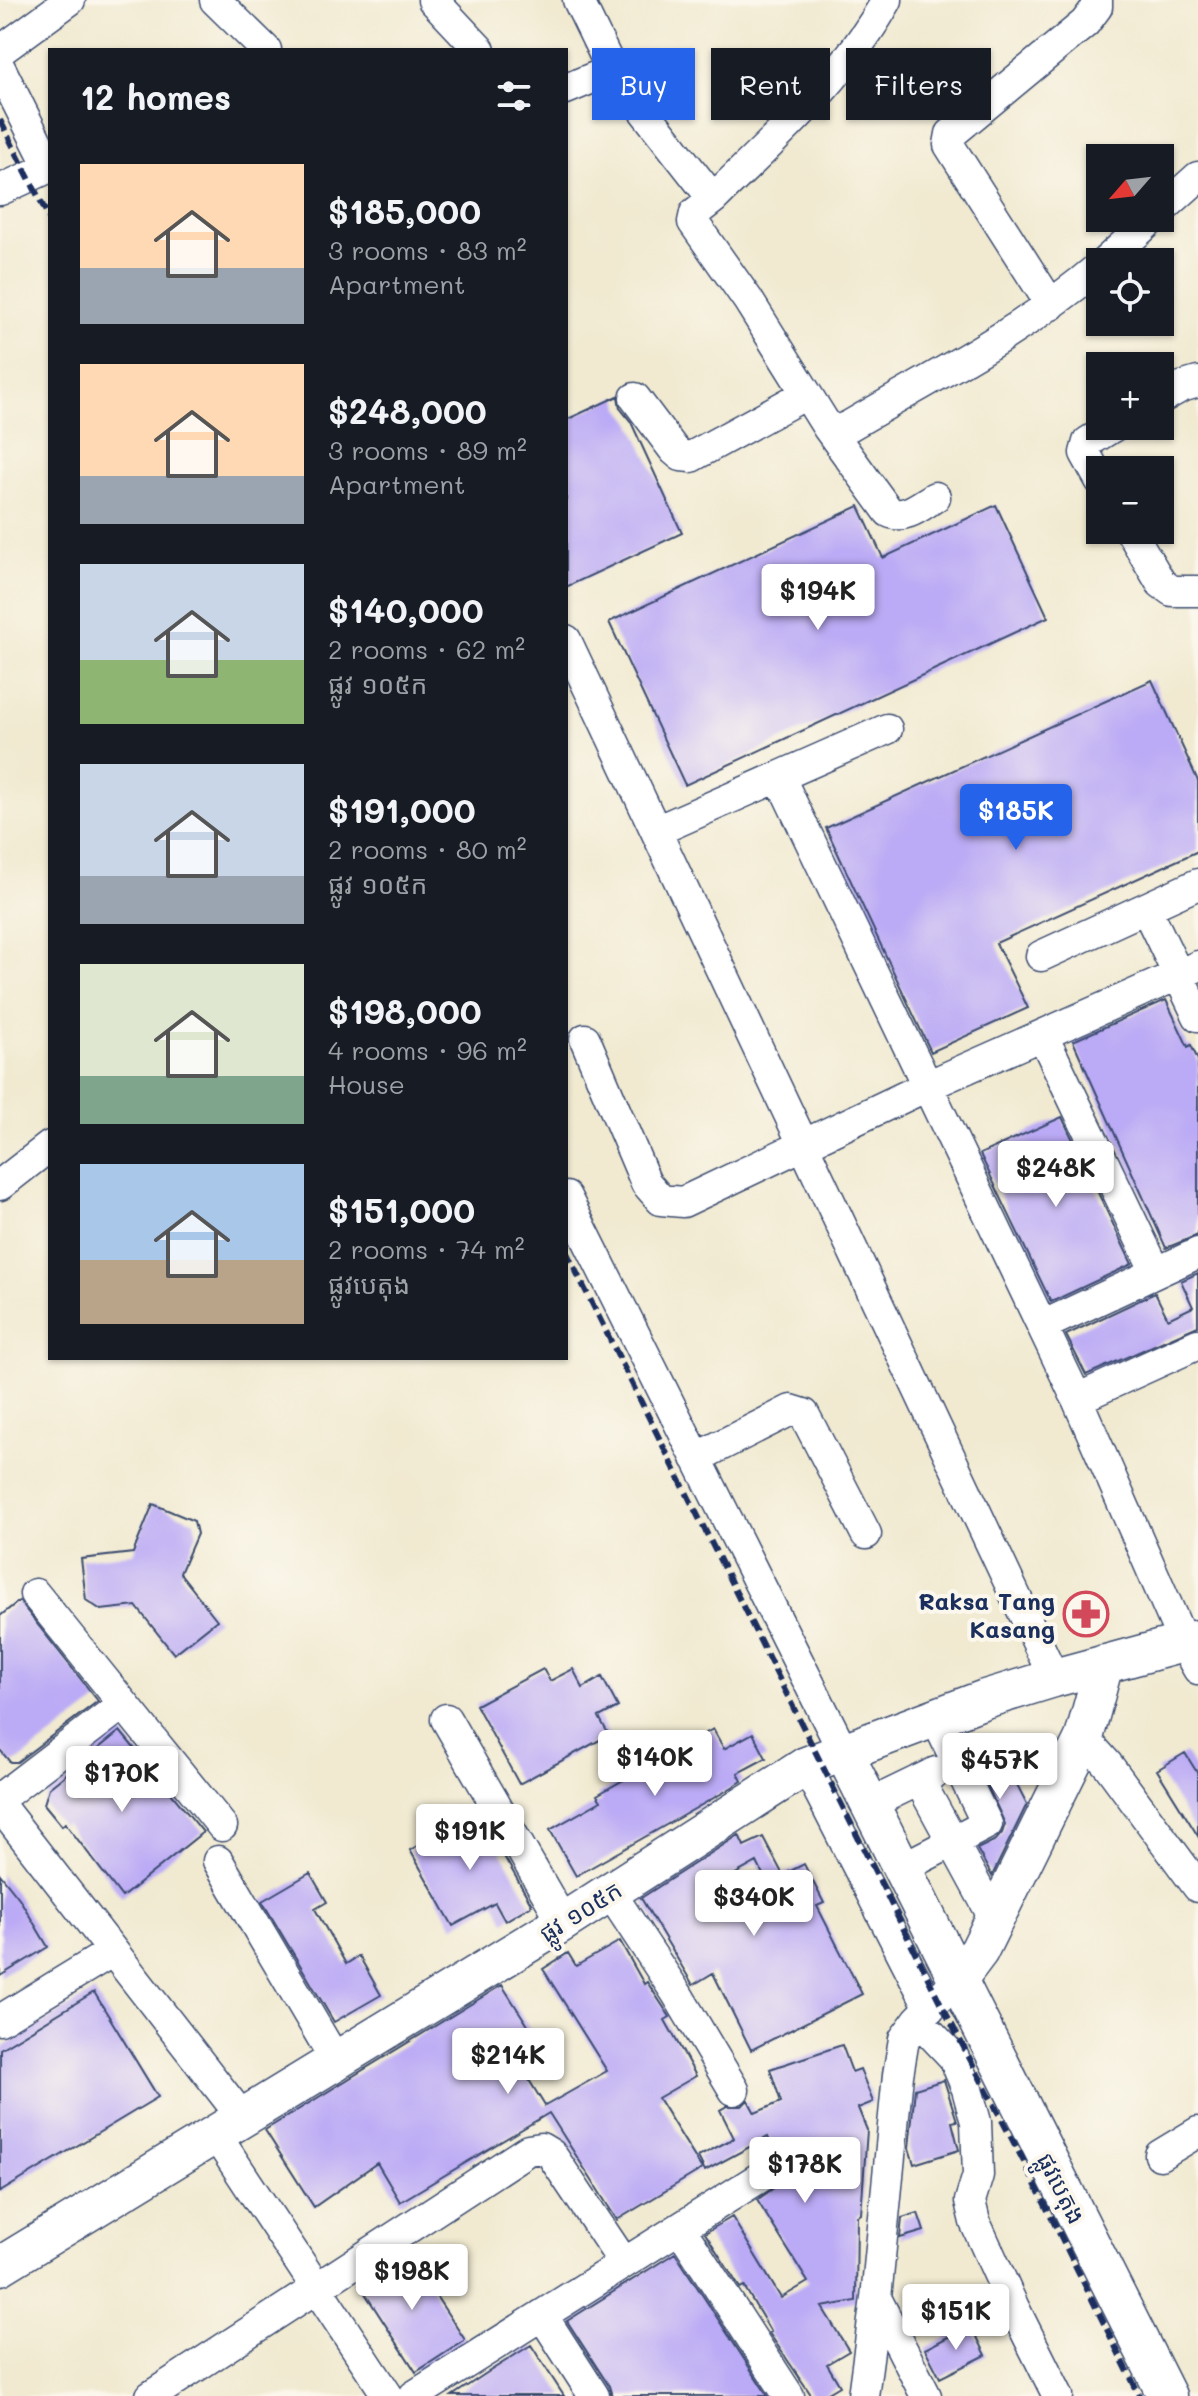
<!DOCTYPE html>
<html lang="en">
<head>
<meta charset="utf-8">
<style>
  :root { --surface:#171b24; --page:#20242c; --text:#f1f3f6; --muted:#9ea1a6; --accent:#2563eb }
  body { margin:0; font-family:Mali,"Noto Sans Khmer",sans-serif; background:var(--page); color:var(--text); height:100vh; display:flex; flex-direction:column; font-size:30px; white-space:nowrap }
  * { box-sizing:border-box; margin:0 }
  p { font-size:26px; color:var(--muted) }
  .icon { flex:none; width:44px; height:44px; fill:none; stroke:currentColor; stroke-width:2; stroke-linecap:round; stroke-linejoin:round }
  .map { position:relative; flex:1; overflow:hidden }
  .drawer { position:absolute; left:48px; top:48px; width:520px; height:1312px; display:flex; flex-direction:column; background:var(--surface); border-radius:0px; box-shadow:0 2px 6px #0004 }
  .drawer>* { flex:none }
  .top-card { position:absolute; left:592px; top:48px; width:486px; height:72px; display:flex; gap:16px }
  .needle { width:52px; rotate:242deg }
  .buttons { position:absolute; left:1086px; top:144px; display:grid; gap:16px }
  .buttons a { display:grid; place-items:center; width:88px; height:88px; border-radius:0px; background:var(--surface); box-shadow:0 2px 6px #0004; font-size:40px }
  .price { position:absolute; translate:-50% -68px; padding:0 18px; border-radius:8px; background:#fff; color:#222; font-size:26px; line-height:52px; filter:drop-shadow(0 2px 4px #0008) }
  .price::after { content:''; position:absolute; left:50%; top:48px; width:24px; height:18px; margin-left:-12px; background:inherit; clip-path:polygon(0 0,100% 0,50% 100%) }
  .price.current { background:var(--accent); color:#fff }
  ul { padding:0; list-style:none }
  li { display:flex; align-items:center; gap:24px; height:200px; padding:0 32px }
  li span { display:grid; place-items:center; flex:none; width:224px; height:160px; border-radius:0px; color:#555 }
  li>.icon { margin-inline-start:auto }
  span .icon { width:96px; height:96px; fill:#fffc; stroke-width:1 }
  li b { font-size:34px }
  h2 { display:flex; justify-content:space-between; align-items:center; height:96px; padding:0 32px; font-size:34px }
  .chip { padding:0 28px; border-radius:0px; background:var(--surface); box-shadow:0 2px 6px #0004; font-size:28px; line-height:72px }
  .chip.current { background:var(--accent); color:#fff }
  .map>svg:first-child { display:block }
</style>
</head>
<body>
<div class="map">
<svg width="1198" height="2396" viewBox="0 0 1198 2396">
  <rect width="100%" height="100%" fill="#fbf7ec"/>
  <filter id="ink" filterUnits="userSpaceOnUse"><feTurbulence type="fractalNoise" baseFrequency=".0125" numOctaves="2"/><feDisplacementMap in="SourceGraphic" scale="16" xChannelSelector="R" yChannelSelector="G"/><feConvolveMatrix kernelMatrix="1 2 1 2 8 2 1 2 1" color-interpolation-filters="sRGB"/></filter>
  <filter id="wash" filterUnits="userSpaceOnUse"><feTurbulence type="fractalNoise" baseFrequency=".006" numOctaves="4" result="noise"/><feDisplacementMap in="SourceGraphic" scale="32" xChannelSelector="R" yChannelSelector="G"/><feGaussianBlur stdDeviation="1.8" result="paint"/><feColorMatrix in="noise" values="0 0 0 0 0 0 0 0 0 0 0 0 0 0 0 0 0 1.4 0 .05"/><feComposite in="paint" operator="in"/></filter>
  <g filter="url(#wash)">
    <rect width="100%" height="100%" fill="#f1ead1"/>
    <g id="blocks">
      <path fill="#bbaaf5" fill-rule="evenodd" d="M618,396L620,408L631,422L682,533L566,587V420Z
        M996,505L1048,617L685,785L609,622L859,506L883,558Z
        M1152,680L1198,781V851L996,943L1028,1008L931,1052L826,828Z
        M1166,1000L1188,1047L1191,1045L1198,1060V1235L1166,1248L1073,1041Z
        M1062,1117L1132,1264L1051,1302L980,1154Z
        M1198,1273V1326L1086,1375L1066,1335L1155,1293L1168,1319L1193,1307L1181,1281Z
        M153,1504L194,1521L197,1534L180,1573L217,1620L174,1654L136,1606L101,1610L86,1600L81,1559L133,1553Z
        M19,1601L98,1701L17,1762H10L0,1750V1616Z
        M543,1669L550,1681L573,1669L583,1688L602,1677L618,1707L599,1717L609,1735L519,1784L476,1705Z
        M713,1729L724,1749L753,1733L766,1758L738,1773L742,1781L726,1791L576,1876L550,1830L601,1801L597,1795Z
        M120,1731L203,1832L122,1897L65,1823L62,1826L44,1804L49,1788Z
        M995,1742L1027,1804L992,1876L977,1849L996,1840L1002,1833L1005,1824L973,1754Z
        M1185,1753L1198,1774V1836L1157,1770Z
        M478,1811L532,1905L505,1921L495,1903L453,1926L410,1850Z
        M739,1835L744,1846L763,1837L783,1875L804,1864L824,1903L817,1906L862,1994L751,2050L713,1973L693,1985L641,1898ZM757,1862L771,1891L738,1908L723,1881Z
        M310,1873L327,1902L315,1909L346,1964L359,1956L381,1995L334,2022L262,1901Z
        M0,1874L19,1898L48,1947L0,1976Z
        M620,1941L644,1984L647,1982L670,2017L665,2020L696,2076L658,2098L702,2169L617,2220L549,2113L400,2202L377,2163L314,2207L265,2130L502,1985L550,2060L526,2075L545,2106L607,2071L543,1969L568,1953L576,1966Z
        M94,1992L158,2097L0,2192V2049Z
        M842,2045L852,2072L860,2069L873,2102L858,2108L867,2130L861,2214L857,2216L856,2301L822,2307L849,2351L827,2364L840,2386L823,2396H812L769,2333L771,2332L744,2286L740,2288L705,2233L732,2217L781,2298L808,2282L757,2200L785,2180L788,2171L786,2162L776,2154L768,2137L705,2171L698,2157L734,2138L720,2110L727,2106H742L748,2100L755,2113L781,2102L770,2069Z
        M944,2080L957,2121L952,2122L959,2150L914,2164L909,2148L915,2089Z
        M918,2213L924,2231L900,2238L902,2218Z
        M407,2252L465,2340L416,2372L359,2284Z
        M675,2253L768,2396H612L609,2386L567,2321Z
        M971,2325L986,2355L940,2378L925,2349Z
        M531,2345L564,2396H452L485,2374Z"/>
    </g>
  </g>
  <g filter="url(#ink)">
    <use href="#blocks" fill-opacity="0" stroke="#3b4b6f" stroke-width="2"/>
    <g fill="none" stroke-linecap="round" stroke-linejoin="round">
      <g stroke="#3b4b6f" stroke-width="33">
        <path id="minor" d="M215,0L266,50
          M433,0L480,50
          M578,0L612,70L713,199
          M887,0C844,78 776,137 713,199L695,213L693,222L748,300L828,428L889,512C905,520 921,505 935,497
          M0,51L70,0
          M0,68L50,168
          M566,89L612,70
          M0,190L50,167
          M1160,211L1198,177
          M1105,262L1153,218
          M1051,305L949,145L951,134L1085,23L1097,7V0
          M635,398L674,450L681,456L691,457L806,394
          M1160,399L1181,387L1198,382
          M828,428L839,430L849,426C934,376 1024,331 1100,266
          M1100,480L1085,453L1088,442L1114,426
          M1130,530L1161,583L1172,591H1198
          M566,640L1054,1678
          M780,778L1077,1399L1184,1644L1198,1669
          M656,831L887,729
          M1146,908L1198,1016
          M1041,956L1198,884
          M1043,1036L1156,1272
          M585,1039L646,1183L661,1200L683,1202L927,1086L1198,966
          M0,1185L50,1146
          M566,1197L843,1751
          M1042,1326L1198,1253
          M1077,1399L1198,1344
          M696,1458L791,1410L804,1414L866,1534
          M35,1594L222,1826
          M446,1719L563,1922
          M1084,1738L1108,1765L1198,1887
          M806,1766L930,2008
          M919,1780L995,1920
          M0,1798L123,1704
          M870,1804L936,1772
          M0,1806L242,2117
          M218,1861L336,2061
          M902,1868L987,1824L935,1717
          M610,1892L677,1994L734,2090
          M0,2020L113,1951
          M918,2020L954,2058L967,2089L976,2122L978,2175L970,2201L975,2222L1014,2308L1058,2396
          M215,2134L388,2396
          M1160,2155L1198,2132
          M680,2228L789,2396
          M876,2298L926,2396
          M542,2315L594,2396
          M151,2396L528,2150L541,2148L551,2154L624,2263
          M414,2396L770,2171
          M863,2396L876,2298L898,2075L904,2039L918,2020L958,1979"/>
      </g>
      <g stroke="#3b4b6f" stroke-width="41">
        <path id="major" d="M843,1751L1167,2396
          M958,1979L979,1951L1084,1738L1104,1664
          M0,2266L563,1922L806,1766L985,1699L1054,1678L1198,1639"/>
      </g>
      <use href="#minor" stroke="#fff" stroke-width="30"/>
      <use href="#major" stroke="#fff" stroke-width="38"/>
      <path stroke="#1b2f5e" stroke-width="6" stroke-dasharray="12 6" stroke-linecap="butt" d="M0,120L50,220
        M566,1251L939,2000L1023,2160L1140,2396"/>
    </g>
  </g>
  <defs>
    <g id="pharmacy-ring" transform="scale(2.3)"><circle r="9.5" fill="#fbf7ec" stroke="#d1495b" stroke-width="1.5"/><path d="M-2-6h4v4h4v4h-4v4h-4v-4h-4v-4h4Z" fill="#d1495b"/></g>
  </defs>
  <g fill-rule="evenodd">
    <use href="#pharmacy-ring" x="1086" y="1614"/>
  </g>
  <g text-anchor="middle" dominant-baseline="central" stroke-width="8" stroke-linejoin="round" paint-order="stroke">
    <g font-size="24" font-weight="bold" fill="#1b2f5e" stroke="#fbf7ec" text-anchor="end">
      <text x="1055" y="1600">Raksa Tang<tspan x="1055" dy="28">Kasang</tspan></text>
    </g>
    <g font-size="24" fill="#1b2f5e" stroke="#fbf7ec">
      <text transform="translate(580 1911) rotate(-32)">ផ្លូវ ១០៥ក</text>
      <text transform="translate(1062 2188) rotate(63)">ផ្លូវបេតុង</text>
    </g>
  </g>
</svg>
<div class="buttons">
<a><svg class="needle" viewBox="-14 -14 28 28"><path d="M0-13l5 13h-10z" fill="#e53935"/><path d="M0 13l5-13h-10z" fill="#9ea1a6"/></svg></a>
<a><svg class="icon" aria-label="locate" viewBox="0 0 24 24"><circle cx="12" cy="12" r="6"/><path d="M12 2v4M12 18v4M2 12h4M18 12h4"/></svg></a>
<a>+</a>
<a>−</a>
</div>
<b class="price" style="left:818px;top:632px">$194K</b>
<b class="price current" style="left:1016px;top:852px">$185K</b>
<b class="price" style="left:1056px;top:1209px">$248K</b>
<b class="price" style="left:655px;top:1798px">$140K</b>
<b class="price" style="left:1000px;top:1801px">$457K</b>
<b class="price" style="left:122px;top:1814px">$170K</b>
<b class="price" style="left:470px;top:1872px">$191K</b>
<b class="price" style="left:754px;top:1938px">$340K</b>
<b class="price" style="left:508px;top:2096px">$214K</b>
<b class="price" style="left:805px;top:2205px">$178K</b>
<b class="price" style="left:412px;top:2312px">$198K</b>
<b class="price" style="left:956px;top:2352px">$151K</b>
<div class="top-card">
<a class="chip current">Buy</a>
<a class="chip">Rent</a>
<a class="chip">Filters</a>
</div>
<section class="drawer">
<h2>12 homes<svg class="icon" aria-label="filters" viewBox="0 0 24 24"><path d="M4 7h16M4 17h16"/><circle cx="9" cy="7" r="2"/><circle cx="15" cy="17" r="2"/></svg></h2>
<ul>
<li><span style="background:linear-gradient(#ffd9b3 65%,#9aa5b1 0)"><svg class="icon" aria-label="home" viewBox="0 0 24 24"><path d="M3 11l9-7 9 7M6 9v11h12V9"/></svg></span><div><b>$185,000</b><p>3 rooms · 83 m²</p><p>Apartment</p></div></li>
<li><span style="background:linear-gradient(#ffd9b3 70%,#9aa5b1 0)"><svg class="icon" aria-label="home" viewBox="0 0 24 24"><path d="M3 11l9-7 9 7M6 9v11h12V9"/></svg></span><div><b>$248,000</b><p>3 rooms · 89 m²</p><p>Apartment</p></div></li>
<li><span style="background:linear-gradient(#c9d6e8 60%,#8fb573 0)"><svg class="icon" aria-label="home" viewBox="0 0 24 24"><path d="M3 11l9-7 9 7M6 9v11h12V9"/></svg></span><div><b>$140,000</b><p>2 rooms · 62 m²</p><p>ផ្លូវ ១០៥ក</p></div></li>
<li><span style="background:linear-gradient(#c9d6e8 70%,#9aa5b1 0)"><svg class="icon" aria-label="home" viewBox="0 0 24 24"><path d="M3 11l9-7 9 7M6 9v11h12V9"/></svg></span><div><b>$191,000</b><p>2 rooms · 80 m²</p><p>ផ្លូវ ១០៥ក</p></div></li>
<li><span style="background:linear-gradient(#dfe7d0 70%,#7fa58c 0)"><svg class="icon" aria-label="home" viewBox="0 0 24 24"><path d="M3 11l9-7 9 7M6 9v11h12V9"/></svg></span><div><b>$198,000</b><p>4 rooms · 96 m²</p><p>House</p></div></li>
<li><span style="background:linear-gradient(#a9c7e8 60%,#b9a48a 0)"><svg class="icon" aria-label="home" viewBox="0 0 24 24"><path d="M3 11l9-7 9 7M6 9v11h12V9"/></svg></span><div><b>$151,000</b><p>2 rooms · 74 m²</p><p>ផ្លូវបេតុង</p></div></li>
</ul>
</section>
</div>
</body>
</html>
